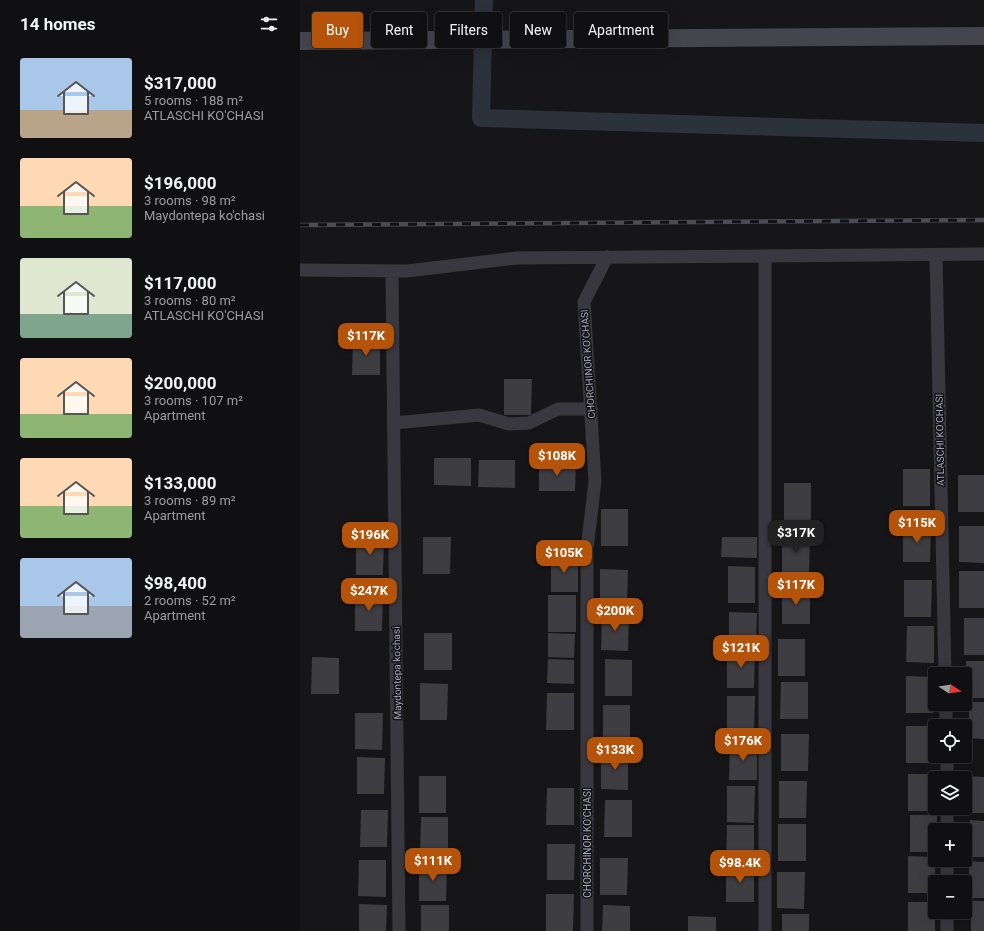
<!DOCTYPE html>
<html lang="en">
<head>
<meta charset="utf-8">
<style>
  :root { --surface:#101012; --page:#1e1e20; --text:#f1f3f6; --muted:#9c9d9f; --line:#303032; --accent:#b45309 }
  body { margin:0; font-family:Roboto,sans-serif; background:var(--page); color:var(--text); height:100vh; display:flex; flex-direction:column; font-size:15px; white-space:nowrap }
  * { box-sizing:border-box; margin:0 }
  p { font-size:13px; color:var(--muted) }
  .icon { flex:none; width:22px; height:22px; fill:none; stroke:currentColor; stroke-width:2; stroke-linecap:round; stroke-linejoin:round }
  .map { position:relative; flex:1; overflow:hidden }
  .details { display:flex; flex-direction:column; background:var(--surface); width:300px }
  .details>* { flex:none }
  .banner { position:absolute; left:12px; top:12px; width:380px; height:36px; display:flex; gap:8px }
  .needle { width:26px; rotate:102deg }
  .tools { position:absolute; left:628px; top:667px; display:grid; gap:8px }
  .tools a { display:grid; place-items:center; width:44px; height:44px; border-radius:4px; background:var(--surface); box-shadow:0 4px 16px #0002,0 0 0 1px var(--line); font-size:20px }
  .price { position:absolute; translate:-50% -34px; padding:0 9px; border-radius:8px; background:var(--accent); color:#fff; font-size:13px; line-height:26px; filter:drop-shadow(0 1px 2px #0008) }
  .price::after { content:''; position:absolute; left:50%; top:24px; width:12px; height:9px; margin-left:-6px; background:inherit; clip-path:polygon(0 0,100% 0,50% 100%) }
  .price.active { background:#222; color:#fff }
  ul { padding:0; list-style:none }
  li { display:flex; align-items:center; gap:12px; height:100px; padding:0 20px }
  li span { display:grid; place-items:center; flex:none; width:112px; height:80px; border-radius:4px; color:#555 }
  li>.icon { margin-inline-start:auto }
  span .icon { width:48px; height:48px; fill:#fffc; stroke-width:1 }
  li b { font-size:17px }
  h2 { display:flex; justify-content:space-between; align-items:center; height:48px; padding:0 20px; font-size:17px }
  .tag { padding:0 14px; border-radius:4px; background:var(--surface); box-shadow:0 4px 16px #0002,0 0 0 1px var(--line); font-size:14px; line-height:36px }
  .tag.active { background:var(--accent); color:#fff }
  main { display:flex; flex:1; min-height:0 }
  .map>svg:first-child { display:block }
</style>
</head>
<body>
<main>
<section class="details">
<h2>14 homes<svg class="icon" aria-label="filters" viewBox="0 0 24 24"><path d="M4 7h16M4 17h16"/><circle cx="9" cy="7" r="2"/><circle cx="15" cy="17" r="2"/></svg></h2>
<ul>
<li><span style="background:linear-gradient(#a9c7e8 65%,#b9a48a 0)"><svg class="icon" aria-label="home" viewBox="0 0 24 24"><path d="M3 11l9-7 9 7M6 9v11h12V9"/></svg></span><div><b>$317,000</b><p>5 rooms · 188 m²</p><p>ATLASCHI KO'CHASI</p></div></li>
<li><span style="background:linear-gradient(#ffd9b3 60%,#8fb573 0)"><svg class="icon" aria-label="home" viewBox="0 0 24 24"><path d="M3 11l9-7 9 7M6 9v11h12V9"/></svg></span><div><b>$196,000</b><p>3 rooms · 98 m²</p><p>Maydontepa ko'chasi</p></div></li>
<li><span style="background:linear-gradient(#dfe7d0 70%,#7fa58c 0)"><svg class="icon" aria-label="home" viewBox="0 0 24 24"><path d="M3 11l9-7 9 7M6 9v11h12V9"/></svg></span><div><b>$117,000</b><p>3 rooms · 80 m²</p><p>ATLASCHI KO'CHASI</p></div></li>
<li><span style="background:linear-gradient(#ffd9b3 70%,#8fb573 0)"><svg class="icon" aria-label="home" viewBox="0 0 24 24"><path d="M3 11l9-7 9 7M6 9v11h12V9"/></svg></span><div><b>$200,000</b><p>3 rooms · 107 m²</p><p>Apartment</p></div></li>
<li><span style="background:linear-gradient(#ffd9b3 60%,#8fb573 0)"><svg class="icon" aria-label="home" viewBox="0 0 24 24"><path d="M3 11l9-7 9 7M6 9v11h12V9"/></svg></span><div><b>$133,000</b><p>3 rooms · 89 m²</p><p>Apartment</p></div></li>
<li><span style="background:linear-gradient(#a9c7e8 60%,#9aa5b1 0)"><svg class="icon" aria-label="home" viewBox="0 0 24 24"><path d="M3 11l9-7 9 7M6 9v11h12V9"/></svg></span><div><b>$98,400</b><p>2 rooms · 52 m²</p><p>Apartment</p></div></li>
</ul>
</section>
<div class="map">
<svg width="684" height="931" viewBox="0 0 684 931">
  <rect width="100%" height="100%" fill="#161618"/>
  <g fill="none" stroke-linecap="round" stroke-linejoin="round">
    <path stroke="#2b323c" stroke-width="18" d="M184,0L181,118L684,133"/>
  </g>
  <path fill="#3d3d42" d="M53,338L80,339V375H52Z
    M204,379H232L231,415H204Z
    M134,458H171V486L134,485Z
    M179,460H215V488L178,487Z
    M239,463H276L275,491H239Z
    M603,469H630V506H603Z
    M658,475H684V512H658Z
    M484,483H511V520H484Z
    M301,509H328V546H301Z
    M603,525L631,526L630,562H603Z
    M659,526H684V563L659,562Z
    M482,536H510L509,573H482Z
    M123,537H151L150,574H123Z
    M422,537H457V558L421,557Z
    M56,538H84L83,575H56Z
    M251,555L278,556V592H251Z
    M428,566L455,567V603H428Z
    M300,569L328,570L327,606H300Z
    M659,571H684V608H659Z
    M604,580H632L631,617H604Z
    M482,587H510V624H482Z
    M55,594H83L82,631H55Z
    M248,595H276V632H248Z
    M429,612L457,613L456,649H429Z
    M302,614H329L328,651L301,650Z
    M664,618H684V655H664Z
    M607,626H634V663L606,662Z
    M124,633H152V670H124Z
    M248,633L275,634L274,658L248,657Z
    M478,639H505V676H478Z
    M427,651H455L454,688H427Z
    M12,657L39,658V694H11Z
    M248,659L274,660V684L247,683Z
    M305,659L332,660V696H305Z
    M666,661H684V698H666Z
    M606,676L634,677L633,713H606Z
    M481,682H508V719H480Z
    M120,683L148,684L147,720H120Z
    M247,693H274V730H246Z
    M427,696H455L454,733H427Z
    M669,702H684V739L669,738Z
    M303,705H330V742H303Z
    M55,713H83L82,750L55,749Z
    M606,726H634V763H606Z
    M481,734H509L508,771H481Z
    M430,743H457V780H429Z
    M301,753H328V790L301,789Z
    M57,757L85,758L84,794H57Z
    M608,774H635V811H608Z
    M119,776H146V813H119Z
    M665,776L684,777V813H665Z
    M479,781H507L506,818H479Z
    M427,786H455L454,823L427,822Z
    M247,788H274V825H246Z
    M305,800H332V837H304Z
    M61,810H88L87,847H60Z
    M610,815H637V830H635V852H610Z
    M121,817H148V854H120Z
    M670,820L684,821V857H669Z
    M478,824H506V861H478Z
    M427,825H454V862H426Z
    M247,844H275L274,880H247Z
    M608,856L635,857V893H608Z
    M300,858H328L327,895H300Z
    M59,860H86V897L58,896Z
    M669,861L684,862V898H669Z
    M119,864H147L146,901H119Z
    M426,865H454V902H426Z
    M477,872H505L504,909L477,908Z
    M246,894H274L273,931H246Z
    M671,901H684V931H671Z
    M608,902H635V931H608Z
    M59,904L87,905L86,931H59Z
    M121,905H149V931H121Z
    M303,905L330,906V931H302Z
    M482,914H509V931H482Z
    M388,916L416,917V931H388Z"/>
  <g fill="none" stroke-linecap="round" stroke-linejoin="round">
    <path stroke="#39383f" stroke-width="13" d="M636,255L645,674
      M0,270L107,271L217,258L684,254
      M92,271L99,931
      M94,423L179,415L209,424L229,423L258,409H291
      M646,704V726
      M647,756V778
      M647,808V830
      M647,860V882
      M647,912V931
      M287,931V549L295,481L284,302L307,257
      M465,931V256"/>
    <path stroke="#44454d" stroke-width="18" d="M0,41L684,36"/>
    <g stroke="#4b4c54" stroke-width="4.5">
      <path id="rail" d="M0,225L684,220"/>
    </g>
    <use href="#rail" stroke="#111113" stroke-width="3" stroke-dasharray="9" stroke-linecap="butt"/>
  </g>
  <g text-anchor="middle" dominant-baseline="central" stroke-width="3" stroke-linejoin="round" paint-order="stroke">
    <g font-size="10" fill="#a7a9b8" stroke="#111113">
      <text transform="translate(288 364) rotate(-94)">CHORCHINOR KO'CHASI</text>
      <text transform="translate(640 440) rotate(-91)">ATLASCHI KO'CHASI</text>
      <text transform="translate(97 673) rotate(-91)">Maydontepa ko'chasi</text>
      <text transform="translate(287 843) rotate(-90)">CHORCHINOR KO'CHASI</text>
    </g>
  </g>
</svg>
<div class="tools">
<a><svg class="needle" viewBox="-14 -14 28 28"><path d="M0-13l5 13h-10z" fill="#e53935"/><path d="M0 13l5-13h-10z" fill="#9c9d9f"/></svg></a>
<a><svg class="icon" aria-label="locate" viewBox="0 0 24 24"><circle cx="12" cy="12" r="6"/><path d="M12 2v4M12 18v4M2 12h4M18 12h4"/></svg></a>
<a><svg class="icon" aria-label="layers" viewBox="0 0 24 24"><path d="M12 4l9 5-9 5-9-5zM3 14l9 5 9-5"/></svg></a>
<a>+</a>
<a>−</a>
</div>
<b class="price" style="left:66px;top:357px">$117K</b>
<b class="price" style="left:257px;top:477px">$108K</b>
<b class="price" style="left:617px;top:544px">$115K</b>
<b class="price active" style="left:496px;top:554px">$317K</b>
<b class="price" style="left:70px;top:556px">$196K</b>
<b class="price" style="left:264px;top:574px">$105K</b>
<b class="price" style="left:496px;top:606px">$117K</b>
<b class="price" style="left:69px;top:612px">$247K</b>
<b class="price" style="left:315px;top:632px">$200K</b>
<b class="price" style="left:441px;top:669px">$121K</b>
<b class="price" style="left:443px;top:762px">$176K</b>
<b class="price" style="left:315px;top:771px">$133K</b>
<b class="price" style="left:133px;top:882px">$111K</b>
<b class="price" style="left:440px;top:884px">$98.4K</b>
<div class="banner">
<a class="tag active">Buy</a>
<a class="tag">Rent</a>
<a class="tag">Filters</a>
<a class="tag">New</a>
<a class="tag">Apartment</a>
</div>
</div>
</main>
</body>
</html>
